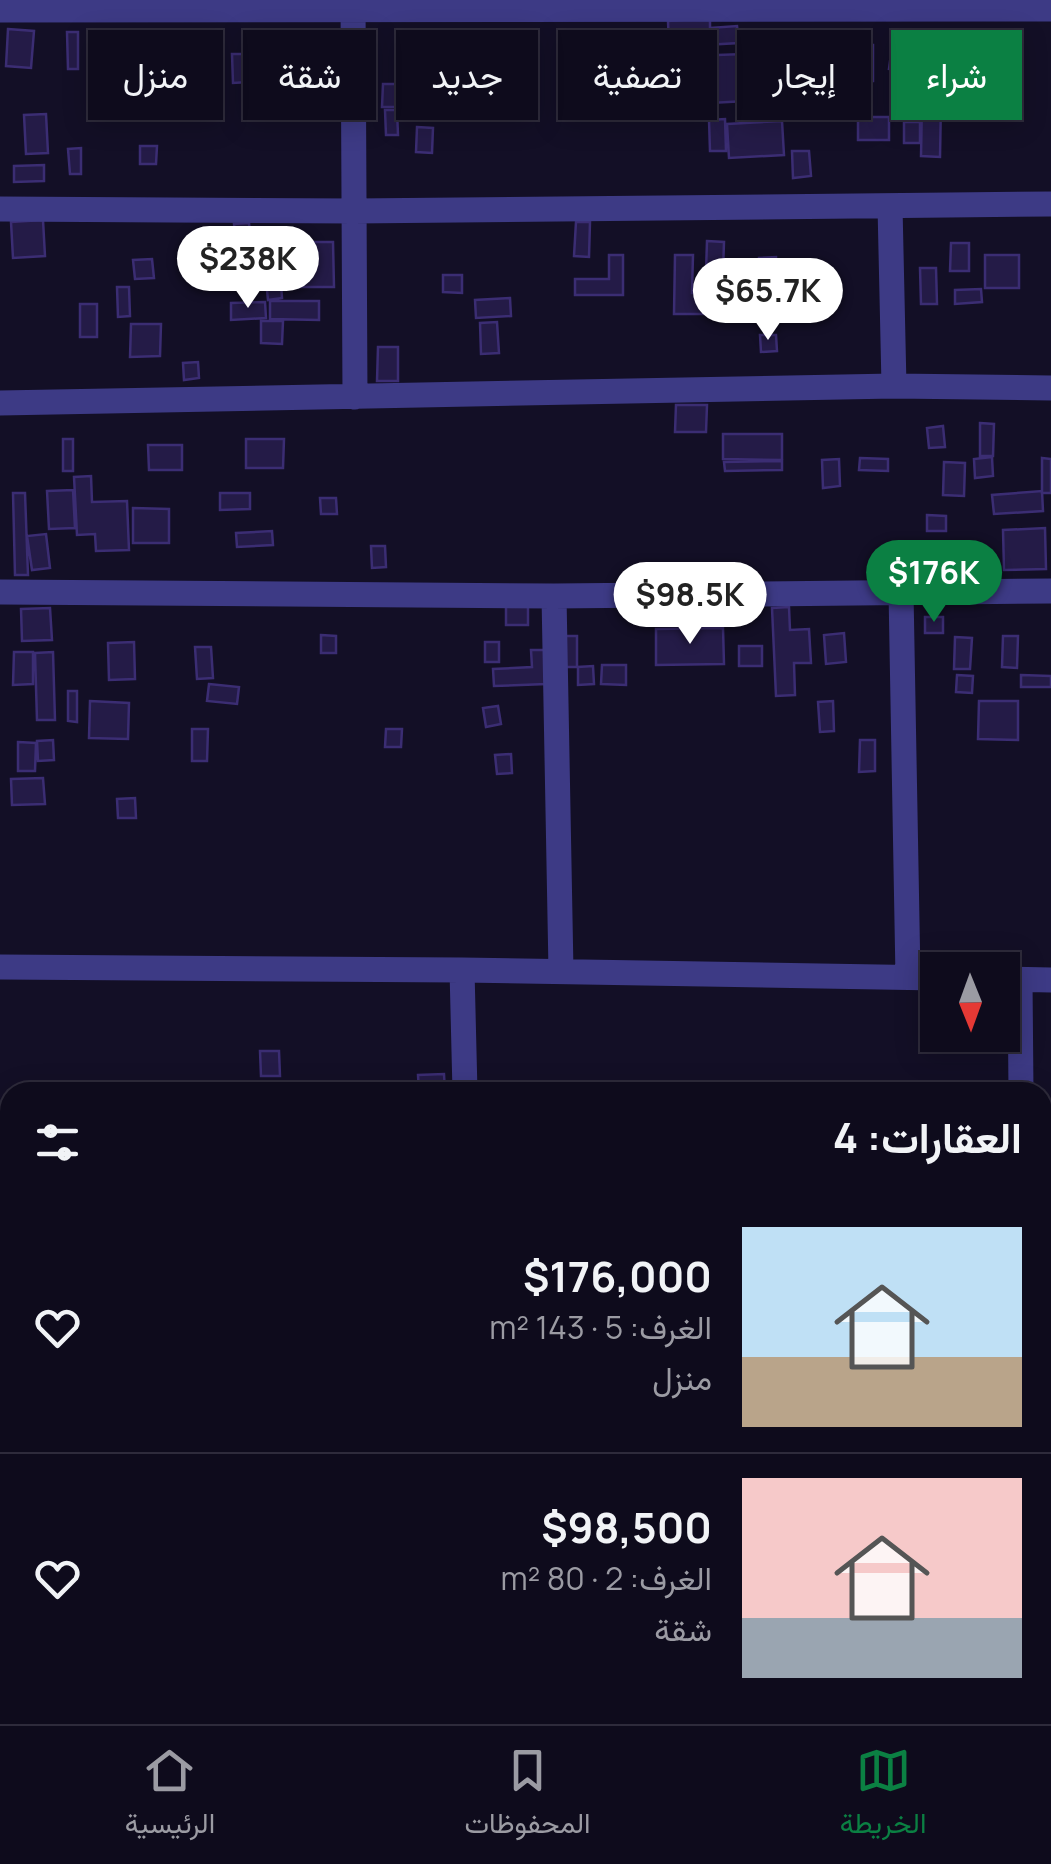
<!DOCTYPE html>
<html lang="ar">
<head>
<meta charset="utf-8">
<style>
  :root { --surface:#0e0b1c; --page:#171425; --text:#f1f3f6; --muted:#9b9ba3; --line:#2e2b3b; --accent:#0b8043 }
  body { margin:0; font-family:Manrope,Vazirmatn,sans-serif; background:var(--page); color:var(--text); direction:rtl; height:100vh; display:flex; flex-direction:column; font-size:38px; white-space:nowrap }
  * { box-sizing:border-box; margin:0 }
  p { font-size:32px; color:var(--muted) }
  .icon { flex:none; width:55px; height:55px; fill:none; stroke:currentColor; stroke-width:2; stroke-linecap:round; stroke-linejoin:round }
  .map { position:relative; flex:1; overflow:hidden; direction:ltr }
  .drawer { position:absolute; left:0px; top:1082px; width:1052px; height:642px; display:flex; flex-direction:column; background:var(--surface); border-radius:30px 30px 0 0; box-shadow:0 5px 25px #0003,0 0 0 2px var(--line); direction:rtl }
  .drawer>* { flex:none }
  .guide { position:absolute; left:30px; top:30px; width:992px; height:90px; direction:rtl; display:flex; gap:20px }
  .needle { width:65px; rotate:179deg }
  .tools { position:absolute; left:920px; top:952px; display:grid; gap:20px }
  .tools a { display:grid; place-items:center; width:100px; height:100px; border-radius:0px; background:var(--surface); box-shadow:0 5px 25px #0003,0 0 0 2px var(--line); font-size:50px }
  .price { position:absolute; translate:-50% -85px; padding:0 22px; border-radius:35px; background:#fff; color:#222; font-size:32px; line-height:65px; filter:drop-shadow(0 2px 5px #0008) }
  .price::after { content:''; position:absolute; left:50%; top:60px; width:30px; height:22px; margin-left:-15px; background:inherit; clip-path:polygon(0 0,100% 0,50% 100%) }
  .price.selected { background:var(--accent); color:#fff }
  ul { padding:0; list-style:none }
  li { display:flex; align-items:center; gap:30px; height:250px; padding:0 30px }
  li+li { border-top:2px solid var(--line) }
  li span { display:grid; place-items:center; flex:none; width:280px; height:200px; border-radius:0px; color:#555 }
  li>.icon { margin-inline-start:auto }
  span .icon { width:120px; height:120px; fill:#fffc; stroke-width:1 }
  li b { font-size:42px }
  h2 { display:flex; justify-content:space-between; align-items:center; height:120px; padding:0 30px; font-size:42px }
  .chip { padding:0 35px; border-radius:0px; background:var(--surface); box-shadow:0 5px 25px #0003,0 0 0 2px var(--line); font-size:35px; line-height:90px }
  .chip.selected { background:var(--accent); color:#fff }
  .tab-bar { display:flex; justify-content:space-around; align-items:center; height:140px; border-top:2px solid var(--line); background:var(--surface); font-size:28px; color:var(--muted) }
  .tab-bar a { display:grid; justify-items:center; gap:5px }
  .tab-bar .selected { color:var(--accent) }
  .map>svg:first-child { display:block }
</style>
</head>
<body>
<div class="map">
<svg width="1051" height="1724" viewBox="0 0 1051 1724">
  <rect width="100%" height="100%" fill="#130f26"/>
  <path fill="#241b47" stroke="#3b2d73" stroke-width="2.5" d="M710,18V28L737,26L739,43L669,47L668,21Z
    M8,29L34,31L31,68L6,66Z
    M67,32H78V69H68Z
    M837,44L873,45V81L836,80Z
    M445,46L462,47L461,66H445Z
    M920,47H937V68H920Z
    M817,51L818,68L802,69L801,52Z
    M232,54H246L248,82L233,83Z
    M744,54L746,101L692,104L690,56Z
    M891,54L909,56L907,71L889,69Z
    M330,56H353L354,89L331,90Z
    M383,84H399L398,107H382Z
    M922,102H941L940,157L921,156Z
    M385,110H397L398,135H386Z
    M46,114L48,153L26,154L24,115Z
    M858,117H889V140H858Z
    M725,119L726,151H710L709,120Z
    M782,121L784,155L729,158L727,124Z
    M904,122H920V143H904Z
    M417,127L433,128L432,153L416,152Z
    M140,146H157L156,164H140Z
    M81,148V174H70L68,149Z
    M792,151H809L811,176L793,178Z
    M44,165V181L14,182V166Z
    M43,220L45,256L13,258L11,222Z
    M576,222H590L589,257L574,256Z
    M249,223L251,240L236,242L234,224Z
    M707,241L724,242L723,272H706Z
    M283,242H333L334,287H283Z
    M951,243H969V271H950Z
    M235,253L254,254L253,278L234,277Z
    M609,255H623V295H575V279H609Z
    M675,255H693L692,293H725V314H674Z
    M985,255H1019V288H985Z
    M776,257V276L759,275V258Z
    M152,259L154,278L135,279L133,260Z
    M920,268H936L937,304H921Z
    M280,269L282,298L268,300L265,270Z
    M443,275H462V293L443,292Z
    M117,287H129L130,316L118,317Z
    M981,289L982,302L955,304V290Z
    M741,295H777L776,309H741Z
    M510,298L511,316L476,318L475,300Z
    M270,301H319V320L270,319Z
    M265,302L266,318L231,320V303Z
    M80,304H97V337H80Z
    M261,321H283L282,344L261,343Z
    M497,322L499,353L481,354L480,323Z
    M131,324H161L160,356L130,357Z
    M760,335H776L777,351L761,352Z
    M378,347H398V381H377Z
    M198,362L199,378L184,380L183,363Z
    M676,405H707L706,432H675Z
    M980,423L994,424L993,456H980Z
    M943,426L945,447L929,448L927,428Z
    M723,434H782V460L723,459Z
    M63,439H73V471H63Z
    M246,439H284L283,468H246Z
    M148,445H182V470H149Z
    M992,457L993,476L975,478L974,459Z
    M860,458L888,459V471L859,470Z
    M1042,458L1051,459V493H1042Z
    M839,459L840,486L823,488L822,460Z
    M782,461V470L725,471L724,462Z
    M944,462L965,463L964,496L943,495Z
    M91,476L92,502L127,501L129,550L96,551L95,534L77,535L74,477Z
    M73,490L75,528L49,529L47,491Z
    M1042,491L1043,511L994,514L992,495Z
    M13,493H25L28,575H15Z
    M220,493H250V509L220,510Z
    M320,498H336L337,514H321Z
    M133,508L169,509V543H133Z
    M927,515L946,516V531H927Z
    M1045,528L1046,569L1004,570L1003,530Z
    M272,531L273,545L237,547L236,533Z
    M46,534L50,568L32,570L27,536Z
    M371,546H385L386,567L372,568Z
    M506,597H528V625H506Z
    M789,607L790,630L809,629L811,663H794L795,695L776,696L772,608Z
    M50,608L52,640L22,641L21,609Z
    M925,617H943V633H925Z
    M723,628L724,664L656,665V629Z
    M844,633L846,662L826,664L824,635Z
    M321,635L336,636V653H321Z
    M558,636H577V667H558Z
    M1003,636H1018L1017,668L1002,667Z
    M955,637L972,638L970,669H954Z
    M134,642L135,679L109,680L108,643Z
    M485,642H499V662H485Z
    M739,646H762V666H739Z
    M195,647H211L213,678L197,679Z
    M531,650H545L546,684L494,686L493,669L532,667Z
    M14,652H33V684L13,685Z
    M53,652L55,720H37L35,653Z
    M602,665H626V685L601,684Z
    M593,666L594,684L578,685V667Z
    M957,675L973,676L972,693L956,692Z
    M1021,675L1051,676V687H1021Z
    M209,684L239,687L237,704L207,701Z
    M68,691H77V722L68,721Z
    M90,701L129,703L128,739L89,738Z
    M833,701L834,731L820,732L818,702Z
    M979,701H1018V740L978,739Z
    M498,706L501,724L486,727L483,708Z
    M192,729H208L207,761H192Z
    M386,729H402L401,747H385Z
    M53,740L54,760L38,761L37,741Z
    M860,740H875V771L859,772Z
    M18,742L36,743L35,771H18Z
    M511,754L512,773L497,774L495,755Z
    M43,778L45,804L12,805L11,779Z
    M135,798L136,818H118L117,799Z
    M260,1051H279L280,1076H261Z
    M444,1074L445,1092H419L418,1075Z
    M25,1715H57V1724H25Z"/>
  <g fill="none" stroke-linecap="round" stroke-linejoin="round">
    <path stroke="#3d3a85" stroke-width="25" d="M353,0L355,397
      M0,10L1051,9
      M890,206L894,386
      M0,209L354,211L1051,204
      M0,403L894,386L1051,388
      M0,592L554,596L1051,591
      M901,592L908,977
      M554,596L561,971
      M0,967L462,970L938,978
      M462,970L465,1092
      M1002,979L1051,980
      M1020,980L1021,1092
      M1042,1278H1051
      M0,1286H10
      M0,1480L10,1481
      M1042,1490H1051
      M0,1682H10
      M1042,1690H1051"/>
  </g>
</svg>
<div class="tools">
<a><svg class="needle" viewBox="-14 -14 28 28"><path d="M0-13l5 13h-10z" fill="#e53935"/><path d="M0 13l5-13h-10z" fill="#9b9ba3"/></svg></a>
</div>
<b class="price" style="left:248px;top:311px">$238K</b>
<b class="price" style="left:768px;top:343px">$65.7K</b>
<b class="price selected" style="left:934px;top:625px">$176K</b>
<b class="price" style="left:690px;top:647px">$98.5K</b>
<div class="guide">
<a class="chip selected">شراء</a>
<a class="chip">إيجار</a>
<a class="chip">تصفية</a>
<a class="chip">جديد</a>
<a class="chip">شقة</a>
<a class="chip">منزل</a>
</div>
<section class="drawer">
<h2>العقارات: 4<svg class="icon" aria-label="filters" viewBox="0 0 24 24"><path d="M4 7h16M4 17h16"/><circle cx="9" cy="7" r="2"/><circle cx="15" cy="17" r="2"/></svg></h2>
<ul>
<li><span style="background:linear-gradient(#bfe0f5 65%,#b9a48a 0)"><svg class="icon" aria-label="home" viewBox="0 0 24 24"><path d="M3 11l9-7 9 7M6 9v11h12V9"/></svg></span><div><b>$176,000</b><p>الغرف: 5 · 143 m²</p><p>منزل</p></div><svg class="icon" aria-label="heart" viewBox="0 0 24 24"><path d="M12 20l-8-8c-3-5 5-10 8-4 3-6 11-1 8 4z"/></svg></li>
<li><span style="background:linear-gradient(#f6c9c9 70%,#9aa5b1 0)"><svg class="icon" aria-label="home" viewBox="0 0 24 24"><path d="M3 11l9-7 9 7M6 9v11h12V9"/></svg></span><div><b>$98,500</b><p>الغرف: 2 · 80 m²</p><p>شقة</p></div><svg class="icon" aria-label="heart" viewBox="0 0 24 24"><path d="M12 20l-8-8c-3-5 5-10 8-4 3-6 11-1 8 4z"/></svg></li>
</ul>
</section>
</div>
<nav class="tab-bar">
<a class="selected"><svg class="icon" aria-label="map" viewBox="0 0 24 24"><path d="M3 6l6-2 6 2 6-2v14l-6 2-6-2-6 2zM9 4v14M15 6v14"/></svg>الخريطة</a>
<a><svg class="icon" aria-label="saved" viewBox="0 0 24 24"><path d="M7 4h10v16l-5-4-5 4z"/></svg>المحفوظات</a>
<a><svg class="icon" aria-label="home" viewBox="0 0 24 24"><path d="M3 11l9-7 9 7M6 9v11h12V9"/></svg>الرئيسية</a>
</nav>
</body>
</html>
